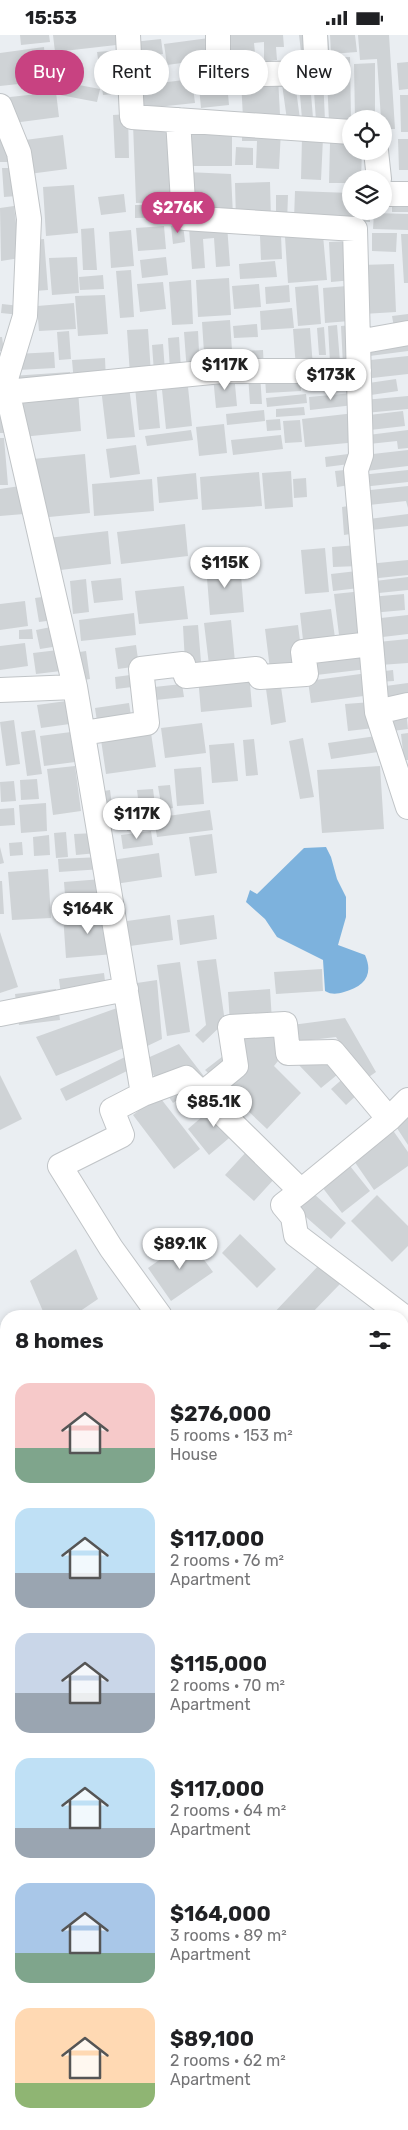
<!DOCTYPE html>
<html lang="en">
<head>
<meta charset="utf-8">
<style>
  :root { --surface:#fff; --page:#f6f6f6; --text:#202124; --muted:#757577; --accent:#c84281 }
  body { margin:0; font-family:Rubik,sans-serif; background:var(--page); color:var(--text); height:100vh; display:flex; flex-direction:column; font-size:19px; white-space:nowrap }
  * { box-sizing:border-box; margin:0 }
  p { font-size:16px; color:var(--muted) }
  .icon { flex:none; width:28px; height:28px; fill:none; stroke:currentColor; stroke-width:2; stroke-linecap:round; stroke-linejoin:round }
  .map { position:relative; flex:1; overflow:hidden }
  .sheet { position:absolute; left:0px; top:1275px; width:409px; height:820px; display:flex; flex-direction:column; background:var(--surface); border-radius:20px 20px 0 0; box-shadow:0 2px 8px #0003 }
  .sheet>* { flex:none }
  .guide { position:absolute; left:15px; top:15px; width:379px; height:45px; display:flex; gap:10px }
  .buttons { position:absolute; left:342px; top:75px; display:grid; gap:10px }
  .buttons a { display:grid; place-items:center; width:50px; height:50px; border-radius:50%; background:var(--surface); box-shadow:0 2px 8px #0003; font-size:25px }
  .price { position:absolute; translate:-50% -42px; padding:0 11px; border-radius:18px; background:#fff; color:#222; font-size:16px; line-height:32px; filter:drop-shadow(0 1px 2px #0008) }
  .price::after { content:''; position:absolute; left:50%; top:30px; width:15px; height:11px; margin-left:-8px; background:inherit; clip-path:polygon(0 0,100% 0,50% 100%) }
  .price.on { background:var(--accent); color:#fff }
  ul { padding:0; list-style:none }
  li { display:flex; align-items:center; gap:15px; height:125px; padding:0 15px }
  li span { display:grid; place-items:center; flex:none; width:140px; height:100px; border-radius:15px; color:#555 }
  li>.icon { margin-inline-start:auto }
  span .icon { width:60px; height:60px; fill:#fffc; stroke-width:1 }
  li b { font-size:21px }
  h2 { display:flex; justify-content:space-between; align-items:center; height:60px; padding:0 15px; font-size:21px }
  .tag { padding:0 18px; border-radius:22px; background:var(--surface); box-shadow:0 2px 8px #0003; font-size:18px; line-height:45px }
  .tag.on { background:var(--accent); color:#fff }
  .status { display:flex; justify-content:space-between; align-items:center; height:35px; padding:0 25px; background:var(--surface); direction:ltr }
  .status svg { height:14px; fill:currentColor }
  .map>svg:first-child { display:block }
</style>
</head>
<body>
<div class="status"><b>15:53</b><svg viewBox="0 0 49 12"><path d="M0 12V9h3v3zM5 12V6h3v6zM10 12V3h3v9zM15 12V0h3v12zM26 1h20v11H26zM47 4h2v5h-2z"/></svg></div>
<div class="map">
<svg width="408" height="2095" viewBox="0 0 408 2095">
  <rect width="100%" height="100%" fill="#eaeef2"/>
  <path fill="#7db2dd" d="M326,812L331,822L337,844L346,862V882L338,910L365,920C374,940 364,952 344,957C337,959 332,960 325,956L323,925L277,902L265,884L246,867L250,855L257,859L304,813Z
    M403,1617L408,1618V1659L403,1660Z
    M402,1860L408,1868V1935L403,1937Z"/>
  <path fill="#cfd3d6" d="M20,0H49L50,7L21,10Z
    M53,0H124L125,9L55,17Z
    M227,0H283L284,12H276L277,25L264,27V7L254,8L256,28L229,30Z
    M299,0H312L303,34Z
    M317,0H328L330,23L350,22L351,85L329,86L326,23Z
    M330,0H355L357,17L331,19Z
    M358,0H389L395,94H384V84H381L377,24L360,25Z
    M209,3L211,24L167,30L164,9Z
    M161,4L163,19L135,23L133,7Z
    M44,12L47,46L0,51V18Z
    M119,15L124,58L103,60L97,17Z
    M162,23L163,31L148,33L147,25Z
    M145,24L147,43L136,44L134,25Z
    M408,27V54L399,55L397,28Z
    M375,28V84H355L354,29Z
    M294,40L300,84L287,85L281,42Z
    M323,41L325,86H316L313,42Z
    M278,42L280,80L243,83L241,45Z
    M192,44L195,68L138,74L135,51Z
    M63,47L100,54L97,67L60,60Z
    M310,47L313,83L302,84L299,48Z
    M227,48L229,70L201,73L199,52Z
    M56,57L59,82L13,88L10,62Z
    M400,60H408V97H401Z
    M128,79L129,123H115L113,80Z
    M176,87L179,166L136,168L133,89Z
    M182,92H232V131H183Z
    M242,94L281,95L279,134L256,133L257,106H242Z
    M63,100L67,134L29,139L25,105Z
    M6,101L8,127H0V102Z
    M302,102L323,103L321,145L301,144Z
    M398,104H408V135H399Z
    M330,108L351,109V116H362L361,144H351V148H329Z
    M236,112L253,113V130H235Z
    M2,133H15L17,161L4,162Z
    M186,137L231,139L233,181L188,180Z
    M270,147L271,185L236,186L235,148Z
    M74,150L78,198L46,201L43,152Z
    M295,156L351,158V176H370V187L294,184Z
    M124,159L126,177L101,180L98,162Z
    M276,160H288L287,188H276Z
    M392,163H408V177H392Z
    M135,170H180L179,182L135,183Z
    M14,171L20,223L1,226L0,173Z
    M374,178L408,179V195L373,194Z
    M183,189L185,207L173,209L171,191Z
    M227,190L230,231L216,232L214,203L203,204L205,233L192,234L189,193Z
    M164,191L166,214L138,216L136,193Z
    M94,193L97,235H83L81,194Z
    M131,195L134,231L111,233L109,197Z
    M372,198H397L396,217L372,216Z
    M401,199H408V248H404Z
    M281,200L282,224L261,225L260,201Z
    M323,200L327,245L288,248L285,202Z
    M44,204L48,255L35,256L32,205Z
    M350,206L353,245L331,247L329,207Z
    M77,222L79,258L52,260L49,223Z
    M166,222L168,240L142,243L140,225Z
    M275,226L277,242L240,244L239,229Z
    M394,229L396,277L363,279L361,230Z
    M131,235L134,282L120,283L116,236Z
    M103,240L104,254L80,255L79,242Z
    M229,243L231,280L198,282L196,245Z
    M191,245L193,289L172,290L169,247Z
    M163,247L166,274L140,277L137,249Z
    M259,249L261,272L234,274L232,251Z
    M289,250L290,267L266,269L265,252Z
    M318,250L321,289L298,291L295,252Z
    M347,251L350,286L325,288L323,253Z
    M105,260L108,299L78,301L75,261Z
    M74,268L76,294L39,296L37,271Z
    M2,269L20,271V280L1,278Z
    M292,273L294,293L261,295L260,276Z
    M408,279V296L395,298L392,281Z
    M230,285L233,331L205,333L202,287Z
    M257,289L258,302L234,303L233,291Z
    M337,290L340,327L330,328L328,291Z
    M352,290L355,329L343,330L341,291Z
    M324,292L326,320H319L317,293Z
    M310,293L313,332L296,333L293,294Z
    M148,294L151,339L130,340L127,295Z
    M69,296L71,324L59,325L57,297Z
    M198,296L200,337L187,338L184,297Z
    M0,302H2L4,316H0Z
    M179,302L181,334L170,335L168,303Z
    M408,302V316L362,322L360,309Z
    M163,309L165,336L154,337L152,310Z
    M263,315L264,334L246,335L244,316Z
    M54,317L55,333L18,335L16,319Z
    M408,321V339L363,344L361,326Z
    M105,323L106,346L74,348L72,325Z
    M70,337V348L13,351L12,341Z
    M354,338L355,352L313,355L312,341Z
    M234,339L237,371L216,373L213,341Z
    M260,339L262,369H250L248,340Z
    M300,340L301,356L266,358L265,342Z
    M187,342L192,391L166,394L161,345Z
    M396,344L398,356L364,361L362,349Z
    M156,350L160,393L139,395L135,352Z
    M129,351L135,402L107,404L101,353Z
    M78,355L81,396L22,402L18,361Z
    M353,358L354,370L310,375L309,362Z
    M306,359L307,368L267,372L266,363Z
    M408,361V374L365,378L364,365Z
    M304,372L305,380L276,382V374Z
    M264,375L265,386L227,390L226,379Z
    M403,376L405,391L370,395L369,380Z
    M0,377L4,398H0Z
    M355,378L358,407L305,412L302,384Z
    M280,384L281,395L267,396L266,385Z
    M300,385L302,407L285,408L283,386Z
    M224,389L227,418L199,421L196,392Z
    M191,395L193,405L147,411L145,401Z
    M408,395V413L398,414L397,406L369,409L368,400Z
    M281,400L283,414L233,420L231,405Z
    M0,403H4L8,450H0Z
    M136,410L140,439L110,443L106,414Z
    M408,415V431L366,436L364,420Z
    M356,418L357,428L326,432L325,422Z
    M85,419L90,478L39,483L33,424Z
    M354,434L356,449L337,452L335,436Z
    M408,435V447L362,452L361,440Z
    M291,436L293,472L265,474L262,438Z
    M259,437L262,471L202,475L200,442Z
    M196,438L198,464L159,468L157,442Z
    M306,443L307,462L294,463L293,444Z
    M152,444L154,476L94,481L92,449Z
    M20,451L24,479L0,481V454Z
    M408,451V473L406,466L369,470L361,456Z
    M355,470L357,498L344,500L342,472Z
    M408,479V491L362,496L361,485Z
    M185,489L188,521L121,529L117,497Z
    M108,496L111,529L52,536L48,503Z
    M358,510L359,531L333,532L332,512Z
    M325,513L329,557L305,559L301,515Z
    M408,525V540L369,544L368,529Z
    M240,528L244,577L210,580L206,531Z
    M357,536L359,553L333,556L331,539Z
    M408,542V555L369,559L367,547Z
    M121,543L123,565L94,568L91,546Z
    M86,544L89,577L73,579L70,546Z
    M184,551L188,584L139,589L135,556Z
    M363,556L368,605L340,608L334,559Z
    M404,559L405,575L371,578L370,562Z
    M49,561L54,585L39,587L35,563Z
    M25,566L28,591L0,595V569Z
    M331,574L336,610L304,614L300,578Z
    M134,578L136,600L81,606L79,585Z
    M408,580V599L374,603L372,584Z
    M231,585L235,627L209,630L204,588Z
    M198,590L201,627L185,628L183,591Z
    M298,590L303,630L270,634L265,594Z
    M56,591L59,611L40,614L36,595Z
    M32,594L33,604H19V595Z
    M408,604V628L380,630L378,607Z
    M25,608L28,631L0,635V611Z
    M136,610L139,631L118,634L115,613Z
    M58,615L61,636L36,639L33,618Z
    M86,616L90,644L77,646L73,618Z
    M365,617L367,634L308,641L306,623Z
    M393,635L394,646L377,647L376,637Z
    M249,637L252,672L201,677L198,642Z
    M368,638L371,660L311,668L308,646Z
    M138,639L140,651L116,654L115,642Z
    M408,648V662L379,665L378,652Z
    M182,649L184,662L146,666L145,653Z
    M281,652L286,687L271,690L266,654Z
    M74,665L77,688L41,693L37,670Z
    M372,667L374,693L348,696L345,669Z
    M129,668L132,687L98,693L95,673Z
    M406,675L408,694L385,697L383,678Z
    M14,685L20,729L6,731L0,687Z
    M202,688L206,718L165,723L161,693Z
    M150,691L156,732L106,739L100,698Z
    M35,695L42,739L27,741L21,697Z
    M79,696L83,726L44,731L40,701Z
    M408,698V725H404L401,699Z
    M376,701L378,717L331,724L328,708Z
    M303,703L314,762L300,764L289,706Z
    M254,704L258,740L246,741L243,705Z
    M234,708L238,746L212,748L209,710Z
    M75,731L81,776L53,780L47,734Z
    M380,731L384,794L322,798L317,735Z
    M201,732L204,769L177,771L174,734Z
    M37,744L39,764L21,765L20,745Z
    M14,746L16,766L1,767L0,747Z
    M170,750L173,773L162,775L158,751Z
    M153,754L156,778L140,780L137,755Z
    M110,755L114,785L101,787L97,757Z
    M46,768L47,796L21,798L19,770Z
    M14,773L15,790L0,791V774Z
    M210,775L213,795L157,802L154,783Z
    M151,782L153,793L127,796L126,785Z
    M151,796L153,810L123,814L121,800Z
    M66,797L68,822L56,823L54,798Z
    M96,798L97,818L76,820L74,799Z
    M212,799L217,838L195,841L189,802Z
    M49,800L50,820L34,821L33,802Z
    M22,807L23,820L10,821L9,808Z
    M0,812L4,828L0,829Z
    M159,818L162,842L115,849L112,825Z
    M101,822L102,834L59,837L58,824Z
    M48,834L51,883L12,885L8,837Z
    M102,844L104,871L66,874L64,847Z
    M0,846H2L4,879H0Z
    M111,877L114,919L66,923L63,880Z
    M170,880L173,905L123,912L120,887Z
    M214,880L217,904L180,910L177,885Z
    M0,897L18,952L0,958Z
    M216,924L225,987L203,1008L195,1000L206,990L197,926Z
    M180,927L190,997L167,1001L157,930Z
    M322,934L323,956L276,959L274,937Z
    M104,938L108,970L63,976L59,944Z
    M157,945L162,1004L139,1015L130,949Z
    M56,954L60,985L19,990L15,959Z
    M270,954L272,986L230,989L228,957Z
    M117,973L126,1012L56,1041L36,1002Z
    M345,983L376,1037L363,1046L336,1002L294,1007L292,990Z
    M254,992L276,1002L286,1016L274,1031L301,1058L267,1094L205,1035L236,1011Z
    M179,1009L206,1044L173,1068L143,1025Z
    M330,1020L343,1035L321,1053L296,1027Z
    M125,1022L131,1034L66,1066L60,1054Z
    M0,1040L22,1084L0,1095Z
    M346,1041L360,1057L346,1070L331,1054Z
    M158,1060L200,1114L174,1134L133,1080Z
    M219,1067L241,1093L209,1120L188,1094Z
    M408,1077V1110L393,1087Z
    M392,1094L408,1117V1131L374,1155L352,1123Z
    M247,1116L276,1142L254,1166L225,1140Z
    M346,1126L370,1156L342,1178L319,1148Z
    M313,1158L346,1188L331,1204L298,1175Z
    M377,1160L408,1191V1211L392,1227L351,1186Z
    M240,1199L276,1234L257,1253L222,1218Z
    M189,1204L213,1237L171,1266L148,1233Z
    M76,1214L98,1264L73,1281H45L30,1246Z
    M320,1229L340,1249L309,1281H271Z
    M0,1348L6,1365V1372L0,1375Z
    M0,1462H3L6,1474V1509L0,1511Z
    M408,1501V1537L402,1535V1518Z
    M0,1517H6V1571L0,1572Z
    M6,1611V1659L0,1660V1612Z
    M408,1670V1702H404L402,1671Z
    M0,1678L6,1699L0,1701Z
    M6,1708V1736L0,1737V1710Z
    M6,1800V1813L0,1814V1801Z
    M6,1816V1827L0,1828V1817Z
    M6,1830V1842L0,1843V1831Z
    M6,1844V1858L0,1859V1845Z
    M6,1861V1875L0,1876V1862Z
    M0,1883H6V1936L0,1933Z
    M408,2001V2041H402V2002Z
    M89,2089H104L105,2093L90,2095Z
    M318,2089H372L373,2091L352,2095H319Z"/>
  <g fill="none" stroke-linecap="round" stroke-linejoin="round">
    <g stroke="#c0c4c7" stroke-width="26">
      <path id="minor" d="M128,0L132,82L351,97
        M218,0V40L317,38L315,0
        M0,71L19,118L29,184L25,281L5,347L75,652L143,1059L186,1043L301,1156L389,1084L408,1065
        M178,85L184,183L355,194L361,420L356,435L377,677L408,670
        M376,116L379,144
        M384,159H408
        M358,307L408,298
        M7,357L222,336H359
        M0,655L75,652
        M377,677L408,772
        M83,698L147,688L141,634L183,629L186,641L256,634L260,642L306,639L303,617L371,609
        M0,979L126,954
        M143,1059L112,1075L122,1100L60,1131L111,1213L160,1281
        M202,1059L236,1031L230,992L285,989L288,1018L333,1017L389,1084
        M301,1156L283,1170L293,1182L296,1200L408,1285
        M0,1536L6,1534
        M0,1729L6,1728
        M0,1939H6
        M402,1949L408,1947
        M293,2089L298,2095"/>
    </g>
    <use href="#minor" stroke="#fff" stroke-width="24"/>
  </g>
</svg>
<div class="buttons">
<a><svg class="icon" aria-label="locate" viewBox="0 0 24 24"><circle cx="12" cy="12" r="6"/><path d="M12 2v4M12 18v4M2 12h4M18 12h4"/></svg></a>
<a><svg class="icon" aria-label="layers" viewBox="0 0 24 24"><path d="M12 4l9 5-9 5-9-5zM3 14l9 5 9-5"/></svg></a>
</div>
<b class="price on" style="left:178px;top:199px">$276K</b>
<b class="price" style="left:225px;top:356px">$117K</b>
<b class="price" style="left:331px;top:366px">$173K</b>
<b class="price" style="left:225px;top:554px">$115K</b>
<b class="price" style="left:137px;top:805px">$117K</b>
<b class="price" style="left:88px;top:900px">$164K</b>
<b class="price" style="left:214px;top:1093px">$85.1K</b>
<b class="price" style="left:180px;top:1235px">$89.1K</b>
<div class="guide">
<a class="tag on">Buy</a>
<a class="tag">Rent</a>
<a class="tag">Filters</a>
<a class="tag">New</a>
</div>
<section class="sheet">
<h2>8 homes<svg class="icon" aria-label="filters" viewBox="0 0 24 24"><path d="M4 7h16M4 17h16"/><circle cx="9" cy="7" r="2"/><circle cx="15" cy="17" r="2"/></svg></h2>
<ul>
<li><span style="background:linear-gradient(#f6c9c9 65%,#7fa58c 0)"><svg class="icon" aria-label="home" viewBox="0 0 24 24"><path d="M3 11l9-7 9 7M6 9v11h12V9"/></svg></span><div><b>$276,000</b><p>5 rooms · 153 m²</p><p>House</p></div></li>
<li><span style="background:linear-gradient(#bfe0f5 65%,#9aa5b1 0)"><svg class="icon" aria-label="home" viewBox="0 0 24 24"><path d="M3 11l9-7 9 7M6 9v11h12V9"/></svg></span><div><b>$117,000</b><p>2 rooms · 76 m²</p><p>Apartment</p></div></li>
<li><span style="background:linear-gradient(#c9d6e8 60%,#9aa5b1 0)"><svg class="icon" aria-label="home" viewBox="0 0 24 24"><path d="M3 11l9-7 9 7M6 9v11h12V9"/></svg></span><div><b>$115,000</b><p>2 rooms · 70 m²</p><p>Apartment</p></div></li>
<li><span style="background:linear-gradient(#bfe0f5 70%,#9aa5b1 0)"><svg class="icon" aria-label="home" viewBox="0 0 24 24"><path d="M3 11l9-7 9 7M6 9v11h12V9"/></svg></span><div><b>$117,000</b><p>2 rooms · 64 m²</p><p>Apartment</p></div></li>
<li><span style="background:linear-gradient(#a9c7e8 70%,#7fa58c 0)"><svg class="icon" aria-label="home" viewBox="0 0 24 24"><path d="M3 11l9-7 9 7M6 9v11h12V9"/></svg></span><div><b>$164,000</b><p>3 rooms · 89 m²</p><p>Apartment</p></div></li>
<li><span style="background:linear-gradient(#ffd9b3 75%,#8fb573 0)"><svg class="icon" aria-label="home" viewBox="0 0 24 24"><path d="M3 11l9-7 9 7M6 9v11h12V9"/></svg></span><div><b>$89,100</b><p>2 rooms · 62 m²</p><p>Apartment</p></div></li>
</ul>
</section>
</div>
</body>
</html>
